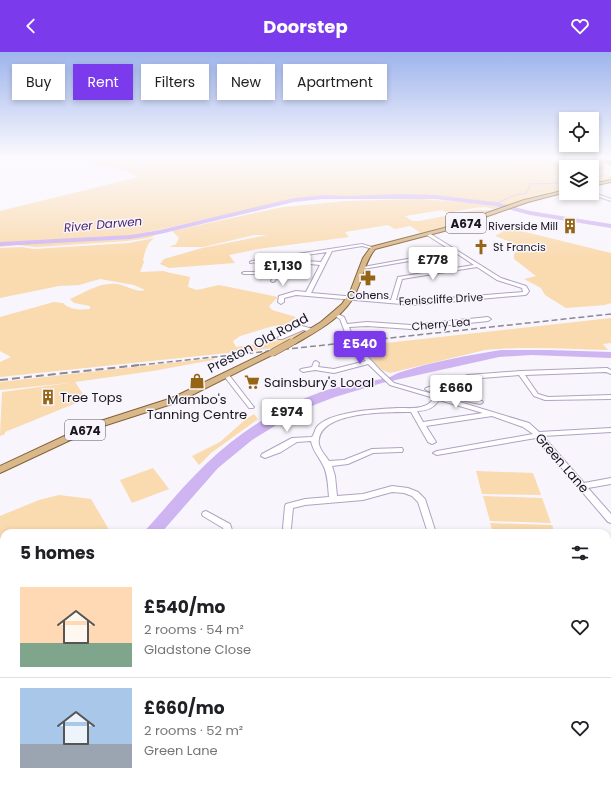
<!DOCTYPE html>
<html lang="en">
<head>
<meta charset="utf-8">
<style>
  :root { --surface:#fff; --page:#f2f2f2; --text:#202124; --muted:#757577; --line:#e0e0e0; --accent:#7c3aed }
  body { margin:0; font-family:Poppins,sans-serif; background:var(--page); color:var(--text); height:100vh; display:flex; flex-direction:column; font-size:15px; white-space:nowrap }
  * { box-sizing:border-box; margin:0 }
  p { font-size:13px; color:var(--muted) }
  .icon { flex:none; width:22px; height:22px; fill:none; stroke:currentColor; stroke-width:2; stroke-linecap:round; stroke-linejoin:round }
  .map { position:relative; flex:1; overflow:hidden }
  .drawer { position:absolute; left:0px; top:477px; width:611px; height:256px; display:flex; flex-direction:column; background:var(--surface); border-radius:12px 12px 0 0; box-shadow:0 2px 6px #0003 }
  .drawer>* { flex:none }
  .banner { position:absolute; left:12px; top:12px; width:400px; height:36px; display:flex; gap:8px }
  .buttons { position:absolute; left:559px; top:60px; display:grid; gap:8px }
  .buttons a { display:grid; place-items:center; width:40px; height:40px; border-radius:0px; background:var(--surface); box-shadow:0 2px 6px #0003; font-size:20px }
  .price { position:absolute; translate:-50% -34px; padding:0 9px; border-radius:4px; background:#fff; color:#222; font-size:13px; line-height:26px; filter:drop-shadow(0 1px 2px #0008) }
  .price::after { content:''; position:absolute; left:50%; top:24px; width:12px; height:9px; margin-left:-6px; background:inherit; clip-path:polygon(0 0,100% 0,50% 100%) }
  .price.current { background:var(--accent); color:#fff }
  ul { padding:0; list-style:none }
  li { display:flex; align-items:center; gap:12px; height:100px; padding:0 20px }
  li+li { border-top:1px solid var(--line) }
  li span { display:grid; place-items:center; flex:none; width:112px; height:80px; border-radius:0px; color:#555 }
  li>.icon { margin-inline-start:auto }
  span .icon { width:48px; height:48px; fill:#fffc; stroke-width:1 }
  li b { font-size:17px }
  h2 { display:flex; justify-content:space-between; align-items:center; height:48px; padding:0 20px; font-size:17px }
  .chip { padding:0 14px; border-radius:0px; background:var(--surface); box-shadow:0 2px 6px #0003; font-size:14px; line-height:36px }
  .chip.current { background:var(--accent); color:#fff }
  header { display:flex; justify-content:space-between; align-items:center; height:52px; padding:0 20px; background:var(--accent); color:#fff; font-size:18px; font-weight:700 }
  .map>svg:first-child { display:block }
</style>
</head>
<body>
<header><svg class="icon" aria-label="back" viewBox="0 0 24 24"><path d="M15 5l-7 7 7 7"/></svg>Doorstep<svg class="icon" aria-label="heart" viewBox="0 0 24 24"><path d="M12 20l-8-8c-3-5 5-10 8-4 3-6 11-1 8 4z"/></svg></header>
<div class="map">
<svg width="611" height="733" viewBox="0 0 611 733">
  <rect width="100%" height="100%" fill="#f8f5fc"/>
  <path fill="#fadaaf" d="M87,105H589L605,110V122L611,124V128L592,132V115H566V137L529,145L504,154L477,148L426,143L303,145L158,178L125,184L0,191V159L139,125L124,118L88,111L89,110L83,106Z
    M420,147C447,149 474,150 500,155L494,157L485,155L473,156L448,161L442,158L405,164L412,169H419L476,158H491L461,170L421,181L410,174L395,177L388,173L345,180L349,185L258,197L229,203L235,211L169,216L160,212L164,207L202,196L267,183H254L203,195H169L176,192L179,186L172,179L283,155L346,149Z
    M509,176L611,201V251L605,253L566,256L545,243L541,236L524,227L536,224L514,207V202L520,197L513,191L495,184Z
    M162,180L149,186L127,189L36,195L17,193L0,195L1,193L114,187Z
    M155,186C147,190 145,200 143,208L144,210L140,220L164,219L166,220L190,225L188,235L197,238L219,233L278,245L269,254L272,258L296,265L286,273L273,274L240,284L233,289L236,295L276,289L301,279L303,280L275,296L0,325V310L11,305L0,299V265L54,250L63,251C70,258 80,258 90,257V254L74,251L70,247C86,240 99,230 117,232C126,233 136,241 145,238L134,233L100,227L79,233L59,234L0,246V196L22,195L34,197L128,191Z
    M611,266V291L603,292L608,298C567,297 526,294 485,298L390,321L382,318L359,294Z
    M215,306L213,308L153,319L75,330L86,347L5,380V382L0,384L2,340L69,331L0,338V330Z
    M254,362L258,367L211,401L199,413L192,404L220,390L246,367Z
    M153,416L169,437L132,451L120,428Z
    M476,419L533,421L541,443L482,442Z
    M59,443L91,447L111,481H4V568L0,570V464L39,448Z
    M483,444L542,446L551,471L490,469Z
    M490,471L552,473L555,481H493Z"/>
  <path fill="#cfb4f2" d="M501,298H548L611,300V306L531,303L499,305L382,331L335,345L309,355L278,372L252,388L218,416L161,481H143C164,458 184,433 206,412C241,378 285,351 330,337C349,332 368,330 387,326C392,325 396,321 401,320C431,310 469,303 501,298Z"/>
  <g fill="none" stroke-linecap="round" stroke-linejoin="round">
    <path stroke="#cfb4f2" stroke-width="1" d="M592,126L602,124L603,105
      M495,152L515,143L527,141L530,132L566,131"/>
    <path fill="#cfb4f2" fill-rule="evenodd" d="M400,142L435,143L495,150L530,159L611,172V176L530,163L495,154L435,147H323L294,150L160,182L130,187L0,194V190L130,183L160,178L294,146L323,143L348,144Z"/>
    <g stroke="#b0a3c3" stroke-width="2">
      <path id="minor" d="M592,140L611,147V149L588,141Z
        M427,181H429L501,226L526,234L529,239L527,242L525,243L413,253L296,243L284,246V250L281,252L278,250L279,244L296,239L306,240L320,213L291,210L283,211L284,214L275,229L273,230L271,229L275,222H244L242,221L244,220H276L280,214L276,208L250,211V210L252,209L362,192L375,196L373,197L362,194L332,199L311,241L391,248L398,225L474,213L456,201L363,217L361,216L363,215L452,199L427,183ZM327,200L321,210L291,208L281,209L280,207ZM477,215L497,228L522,236L523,240L413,249L396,248L402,227Z
        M334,260L344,265L347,272L367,270L411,273L488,265L491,267L488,269L411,277L367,274L349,275L352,283L349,285L346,283L340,267L331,262Z
        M302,274L313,277L314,278L311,280L303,278L282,287H278L277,286Z
        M354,291L356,292L380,318L394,331L440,344L529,371L539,380L611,376V380L543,384L584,431L611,426V432L588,436L611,462V471L608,470L536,386L437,403L433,401L437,399L533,382L523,375L492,364L426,374L436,390L432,392L428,390L411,360C389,360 323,359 319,387C317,395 325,403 329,409L344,408L372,397L402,396L403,398L402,400H399L373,401L348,412L332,414L335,424L337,444L363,442L392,434L408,436L418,440L425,447L436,481H428L418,450L412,444L404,441L392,440L363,448L305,453L293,456L291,476L290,478L287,479L284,478L283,476L285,454L286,452L305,447L329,445C328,435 328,422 323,413C319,405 313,399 311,389L297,390L281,400L265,406L261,404L262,402L292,386L312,385C314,382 315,379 316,376C328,359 379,357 399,356C407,356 418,357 424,354C428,353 431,350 434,346L390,333L368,312L334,321L315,318L303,320L300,318L301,317L312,315L314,310L316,309L319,311L318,315L334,317L366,309L351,293ZM439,348L483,361L423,370L417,359C427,359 434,356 439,348Z
        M607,316L611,318V322L606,320L525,323L538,342L548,345L611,343V347L545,348L534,344L519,323L469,327L441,335L455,343L482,349L483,350L482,351L480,352L451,346L435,337L428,339L425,337L426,336L468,323L521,319Z
        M227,322L229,323L253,354L254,355L253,356H249L224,324Z
        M206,459L230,472L233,481H225L223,476L203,464L202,462L203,460Z
        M4,708V720L0,722V710Z
        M94,729H106V733H94Z
        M216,729H229L230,733H217Z
        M406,729H419L420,733H407Z"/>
    </g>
    <g stroke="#856234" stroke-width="2">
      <path id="major" d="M590,105H596L611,110V112Z
        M611,128V130L592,134V132Z
        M566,138V140L528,150L448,178L375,197C365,209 363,226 356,240C345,265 317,279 295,292H292L288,290L321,270L342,252L350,240L363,206L371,195L444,176L524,148Z
        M269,299H272L276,301L178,350L94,377L0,421V414L88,373L172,346Z"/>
    </g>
    <use href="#minor" fill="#fff" fill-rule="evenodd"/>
    <use href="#major" fill="#d9b98c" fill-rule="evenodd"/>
    <path stroke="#8d8992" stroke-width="1.5" stroke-dasharray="6 3" stroke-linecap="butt" d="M131,314L611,262"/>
    <path stroke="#8d8992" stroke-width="2" stroke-dasharray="8 4" stroke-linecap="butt" d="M0,328L140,313"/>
    <g stroke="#b0a3c3" stroke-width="7" stroke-linecap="butt">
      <path id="minor-bridge" d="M349,283L354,293"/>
    </g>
    <g stroke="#856234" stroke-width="8" stroke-linecap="butt">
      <path id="major-bridge" d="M272,301L292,290"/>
    </g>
    <use href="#minor-bridge" stroke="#fff" stroke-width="5.5"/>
    <use href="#major-bridge" stroke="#d9b98c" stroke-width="7"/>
  </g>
  <linearGradient id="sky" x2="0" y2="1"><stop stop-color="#9eb4ec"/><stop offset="0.51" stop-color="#fcfafe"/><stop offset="1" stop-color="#fcfafe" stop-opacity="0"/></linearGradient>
  <rect width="611" height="207" fill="url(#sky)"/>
  <defs>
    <g id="building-bare" transform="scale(1.2)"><path d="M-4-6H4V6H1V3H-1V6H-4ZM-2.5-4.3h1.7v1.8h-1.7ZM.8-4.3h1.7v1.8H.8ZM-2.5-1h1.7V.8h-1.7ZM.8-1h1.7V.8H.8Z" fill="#956515" stroke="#f8f5fc" stroke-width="2.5" paint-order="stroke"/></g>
    <g id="church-bare" transform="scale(1.2)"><path d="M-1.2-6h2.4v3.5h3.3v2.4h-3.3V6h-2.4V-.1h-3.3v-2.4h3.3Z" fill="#956515" stroke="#f8f5fc" stroke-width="2.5" paint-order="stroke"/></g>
    <g id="pharmacy-bare" transform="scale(1.2)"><path d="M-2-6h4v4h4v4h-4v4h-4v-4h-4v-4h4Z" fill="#956515" stroke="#f8f5fc" stroke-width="2.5" paint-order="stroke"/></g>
    <g id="shop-bare" transform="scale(1.2)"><path d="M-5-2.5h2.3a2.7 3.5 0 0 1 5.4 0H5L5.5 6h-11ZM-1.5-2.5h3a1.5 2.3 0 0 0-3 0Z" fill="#956515" stroke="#f8f5fc" stroke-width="2.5" paint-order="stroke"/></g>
    <g id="supermarket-bare" transform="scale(1.2)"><path d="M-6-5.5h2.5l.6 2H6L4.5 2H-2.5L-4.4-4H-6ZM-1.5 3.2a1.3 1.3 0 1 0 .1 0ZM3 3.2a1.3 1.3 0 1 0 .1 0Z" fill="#956515" stroke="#f8f5fc" stroke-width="2.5" paint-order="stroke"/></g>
  </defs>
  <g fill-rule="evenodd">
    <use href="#building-bare" x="570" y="174"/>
    <use href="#church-bare" x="481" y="195"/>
    <use href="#pharmacy-bare" x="368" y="226"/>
    <use href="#shop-bare" x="197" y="329"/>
    <use href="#supermarket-bare" x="252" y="330"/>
    <use href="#building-bare" x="48" y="345"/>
  </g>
  <g text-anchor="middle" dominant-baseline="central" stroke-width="3" stroke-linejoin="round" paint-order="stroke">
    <g font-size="11" fill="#1a1520" stroke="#f8f5fc" text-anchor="end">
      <text x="558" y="174">Riverside Mill</text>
      <text x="493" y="195" text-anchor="start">St Francis</text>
      <text x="368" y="243" text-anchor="middle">Cohens</text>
    </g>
    <g font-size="11" fill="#1a1520" stroke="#f8f5fc">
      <text transform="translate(441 247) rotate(-3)">Feniscliffe Drive</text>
      <text transform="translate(441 272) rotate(-5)">Cherry Lea</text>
    </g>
    <g fill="#f8f5fc" stroke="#5d5862" stroke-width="1">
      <rect x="446" y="161" width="40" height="20" rx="3"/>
      <rect x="65" y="368" width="40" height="20" rx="3"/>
    </g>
    <g font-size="12" font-weight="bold" fill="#1a1520">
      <text x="466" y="171">A674</text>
      <text x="85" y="378">A674</text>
    </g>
    <g font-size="12" font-style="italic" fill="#4a256e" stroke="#f8f5fc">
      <text transform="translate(103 172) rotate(-5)">River Darwen</text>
    </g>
    <g font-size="13" fill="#1a1520" stroke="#f8f5fc">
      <text transform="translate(258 291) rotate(-28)">Preston Old Road</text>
      <text transform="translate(562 411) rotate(49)">Green Lane</text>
    </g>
    <g font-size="13" fill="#1a1520" stroke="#f8f5fc" text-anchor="start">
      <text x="264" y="330">Sainsbury's Local</text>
      <text x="60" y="345">Tree Tops</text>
      <text x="197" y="347" text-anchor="middle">Mambo's<tspan x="197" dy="15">Tanning Centre</tspan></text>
    </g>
  </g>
</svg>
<div class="buttons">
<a><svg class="icon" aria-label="locate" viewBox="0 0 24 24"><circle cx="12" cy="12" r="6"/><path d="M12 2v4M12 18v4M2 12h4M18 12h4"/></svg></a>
<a><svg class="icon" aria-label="layers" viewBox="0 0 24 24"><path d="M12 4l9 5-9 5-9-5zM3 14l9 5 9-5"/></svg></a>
</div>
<b class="price" style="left:433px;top:229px">£778</b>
<b class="price" style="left:283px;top:235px">£1,130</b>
<b class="price current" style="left:360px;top:313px">£540</b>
<b class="price" style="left:456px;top:357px">£660</b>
<b class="price" style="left:287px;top:381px">£974</b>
<div class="banner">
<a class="chip">Buy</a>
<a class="chip current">Rent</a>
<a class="chip">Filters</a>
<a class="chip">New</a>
<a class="chip">Apartment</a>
</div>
<section class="drawer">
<h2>5 homes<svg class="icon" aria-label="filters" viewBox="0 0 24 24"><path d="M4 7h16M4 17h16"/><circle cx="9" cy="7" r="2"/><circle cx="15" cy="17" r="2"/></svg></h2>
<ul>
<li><span style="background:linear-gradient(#ffd9b3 70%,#7fa58c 0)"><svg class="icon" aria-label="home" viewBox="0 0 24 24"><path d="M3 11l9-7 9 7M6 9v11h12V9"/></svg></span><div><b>£540/mo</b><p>2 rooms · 54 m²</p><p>Gladstone Close</p></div><svg class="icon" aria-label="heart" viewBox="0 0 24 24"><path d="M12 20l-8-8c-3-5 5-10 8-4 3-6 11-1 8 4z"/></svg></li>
<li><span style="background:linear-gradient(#a9c7e8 70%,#9aa5b1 0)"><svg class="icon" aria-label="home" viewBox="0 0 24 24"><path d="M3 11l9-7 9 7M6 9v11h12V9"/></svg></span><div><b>£660/mo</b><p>2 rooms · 52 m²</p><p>Green Lane</p></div><svg class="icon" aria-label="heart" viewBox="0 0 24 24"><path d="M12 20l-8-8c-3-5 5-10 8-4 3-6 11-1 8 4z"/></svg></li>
</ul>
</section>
</div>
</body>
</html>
